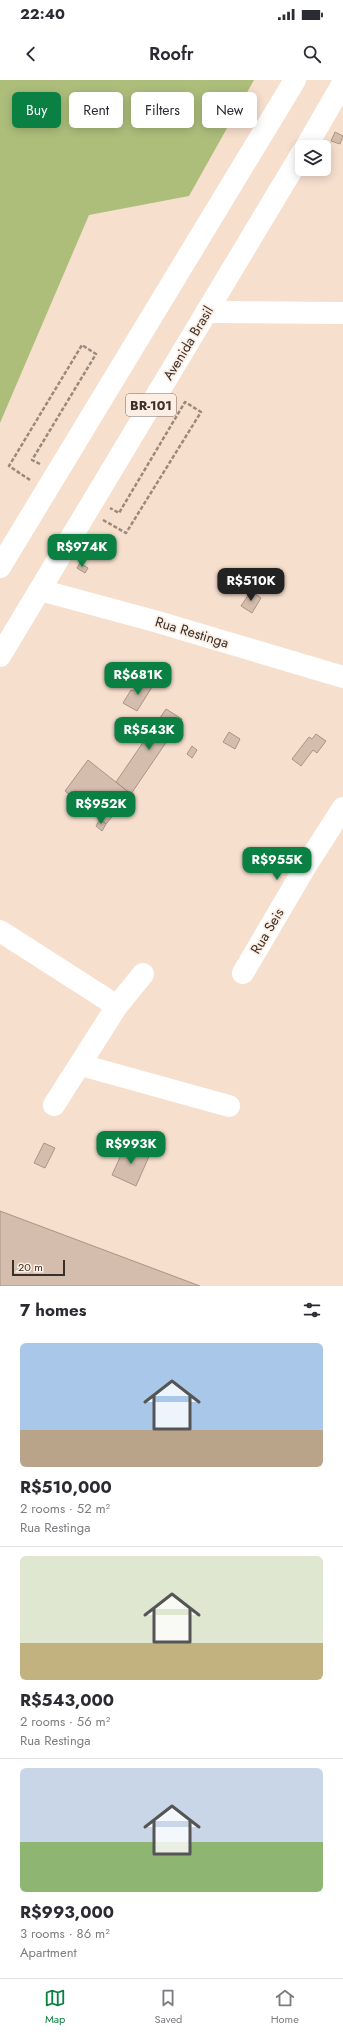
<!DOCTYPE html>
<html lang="en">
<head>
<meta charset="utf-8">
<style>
  :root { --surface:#fff; --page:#f2f2f3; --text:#2b2b33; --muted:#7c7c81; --line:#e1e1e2; --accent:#0b8043 }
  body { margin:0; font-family:Jost,sans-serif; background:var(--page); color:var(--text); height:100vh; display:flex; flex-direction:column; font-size:15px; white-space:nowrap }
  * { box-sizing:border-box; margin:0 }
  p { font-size:13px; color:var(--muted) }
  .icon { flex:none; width:22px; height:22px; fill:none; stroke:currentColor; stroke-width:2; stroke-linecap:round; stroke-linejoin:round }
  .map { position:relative; height:1206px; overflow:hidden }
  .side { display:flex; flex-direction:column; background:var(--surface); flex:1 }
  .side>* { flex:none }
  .hud { position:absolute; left:12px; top:12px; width:319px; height:36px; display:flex; gap:8px }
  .tools { position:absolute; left:295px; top:60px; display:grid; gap:8px }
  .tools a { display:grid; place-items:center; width:36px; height:36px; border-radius:6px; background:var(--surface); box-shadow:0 2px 10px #0003; font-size:20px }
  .scale { position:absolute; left:12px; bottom:10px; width:53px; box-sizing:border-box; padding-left:4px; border:2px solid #393029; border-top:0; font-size:11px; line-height:14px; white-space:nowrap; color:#393029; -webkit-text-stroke:3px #fdeee4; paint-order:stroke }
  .price { position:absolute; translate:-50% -34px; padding:0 9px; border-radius:8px; background:var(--accent); color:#fff; font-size:13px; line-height:26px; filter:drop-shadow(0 1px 2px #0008) }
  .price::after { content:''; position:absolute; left:50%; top:24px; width:12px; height:9px; margin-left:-6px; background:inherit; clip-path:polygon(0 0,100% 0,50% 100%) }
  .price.current { background:#222; color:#fff }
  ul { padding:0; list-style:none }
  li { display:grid; align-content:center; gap:8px; height:212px; padding:0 20px }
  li+li { border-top:1px solid var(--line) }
  li span { display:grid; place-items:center; height:124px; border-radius:6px; color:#555 }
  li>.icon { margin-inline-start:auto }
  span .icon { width:72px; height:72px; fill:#fffc; stroke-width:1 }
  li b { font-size:17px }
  h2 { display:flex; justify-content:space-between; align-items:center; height:48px; padding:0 20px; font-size:17px }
  .tag { padding:0 14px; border-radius:6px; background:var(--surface); box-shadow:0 2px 10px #0003; font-size:14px; line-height:36px }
  .tag.current { background:var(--accent); color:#fff }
  .status { display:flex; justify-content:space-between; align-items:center; height:28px; padding:0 20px; background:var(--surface); direction:ltr }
  .status svg { height:11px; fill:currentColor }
  header { display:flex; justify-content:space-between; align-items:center; height:52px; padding:0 20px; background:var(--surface); font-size:18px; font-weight:600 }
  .dock { display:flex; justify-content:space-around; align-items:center; height:56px; border-top:1px solid var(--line); background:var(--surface); font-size:11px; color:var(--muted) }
  .dock a { display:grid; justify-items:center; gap:2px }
  .dock .current { color:var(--accent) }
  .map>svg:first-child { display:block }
</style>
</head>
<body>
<div class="status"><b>22:40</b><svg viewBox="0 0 49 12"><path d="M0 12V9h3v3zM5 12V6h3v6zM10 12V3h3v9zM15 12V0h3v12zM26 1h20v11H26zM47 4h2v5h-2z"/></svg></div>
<header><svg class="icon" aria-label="back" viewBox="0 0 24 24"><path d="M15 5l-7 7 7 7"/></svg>Roofr<svg class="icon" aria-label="search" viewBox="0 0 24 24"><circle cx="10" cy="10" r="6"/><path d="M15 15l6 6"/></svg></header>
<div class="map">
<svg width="343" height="1206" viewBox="0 0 343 1206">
  <rect width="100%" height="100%" fill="#f7dfce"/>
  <path fill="#adbe7b" d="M0,0H254L189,116L89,135L0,343Z"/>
  <path fill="#d4bdac" stroke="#ab9485" d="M335,52L343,56L340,64L331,61Z
    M80,483L88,488L85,493L77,488Z
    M251,511L261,518L252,533L241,526Z
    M141,600L152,607L137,631L123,623L131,610L133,611Z
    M166,629L182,639L131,714L116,702Z
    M229,652L240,659L235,669L223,662Z
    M316,654L326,661L317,673L313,670L301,686L292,679L309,657L312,659Z
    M192,666L197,670L192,678L187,674Z
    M88,680L131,714L106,744L65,711Z
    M100,739L106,744L102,751L96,746Z
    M44,1063L55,1068L45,1088L34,1083Z
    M126,1064L150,1074L136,1106L112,1095Z
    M0,1131L200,1206H0Z"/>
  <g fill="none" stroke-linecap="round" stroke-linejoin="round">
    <path stroke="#9a8a7e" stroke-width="2.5" stroke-dasharray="4 2" stroke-linecap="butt" d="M30,400L9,386L82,265L96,274L32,380L40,384
      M103,440L126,453L201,332L185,322L119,433L110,428"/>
    <path stroke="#fff" stroke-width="22" d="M207,232L343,233
      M40,510L158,542L343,597
      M0,851L117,926
      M243,893L307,784L343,728
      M81,985L229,1026
      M54,1025L117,926L143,894"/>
    <path stroke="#fff" stroke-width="22" d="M306,67L343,3
      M0,487L295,0
      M0,576L302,73"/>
  </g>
  <g text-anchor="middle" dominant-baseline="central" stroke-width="3.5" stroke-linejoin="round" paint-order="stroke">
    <rect fill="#fdeee4" stroke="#746961" stroke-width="1" x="126" y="314" width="50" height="22" rx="3"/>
    <g font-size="13" font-weight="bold" fill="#393029">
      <text x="151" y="325">BR-101</text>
    </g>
    <g font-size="14" fill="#393029" stroke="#fdeee4">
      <text transform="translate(188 263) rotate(-59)">Avenida Brasil</text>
      <text transform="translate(192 552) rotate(17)">Rua Restinga</text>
      <text transform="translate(267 851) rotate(-59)">Rua Seis</text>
    </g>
  </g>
</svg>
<div class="tools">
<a><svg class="icon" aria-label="layers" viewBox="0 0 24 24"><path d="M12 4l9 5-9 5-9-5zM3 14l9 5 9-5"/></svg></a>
</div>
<div class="scale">20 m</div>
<b class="price" style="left:82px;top:488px">R$974K</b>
<b class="price current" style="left:251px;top:522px">R$510K</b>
<b class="price" style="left:138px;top:616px">R$681K</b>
<b class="price" style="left:149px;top:671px">R$543K</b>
<b class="price" style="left:101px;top:745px">R$952K</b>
<b class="price" style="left:277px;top:801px">R$955K</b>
<b class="price" style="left:131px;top:1085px">R$993K</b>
<div class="hud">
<a class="tag current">Buy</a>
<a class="tag">Rent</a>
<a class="tag">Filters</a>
<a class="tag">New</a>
</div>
</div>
<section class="side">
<h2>7 homes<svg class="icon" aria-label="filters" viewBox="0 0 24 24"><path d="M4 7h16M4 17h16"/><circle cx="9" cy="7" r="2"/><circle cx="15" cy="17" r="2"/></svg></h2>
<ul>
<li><span style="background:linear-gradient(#a9c7e8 70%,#b9a48a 0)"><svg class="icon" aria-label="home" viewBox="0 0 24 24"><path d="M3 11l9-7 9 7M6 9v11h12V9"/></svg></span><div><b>R$510,000</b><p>2 rooms · 52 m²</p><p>Rua Restinga</p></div></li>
<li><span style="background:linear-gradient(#dfe7d0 70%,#c2b280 0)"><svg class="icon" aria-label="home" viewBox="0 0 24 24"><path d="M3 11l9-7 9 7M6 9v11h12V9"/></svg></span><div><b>R$543,000</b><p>2 rooms · 56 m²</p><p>Rua Restinga</p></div></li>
<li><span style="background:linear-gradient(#c9d6e8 60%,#8fb573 0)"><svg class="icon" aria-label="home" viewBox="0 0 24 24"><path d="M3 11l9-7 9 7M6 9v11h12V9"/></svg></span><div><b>R$993,000</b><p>3 rooms · 86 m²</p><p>Apartment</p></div></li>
</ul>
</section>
<nav class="dock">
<a class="current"><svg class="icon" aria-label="map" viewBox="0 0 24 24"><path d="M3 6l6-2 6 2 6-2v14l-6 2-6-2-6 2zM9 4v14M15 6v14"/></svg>Map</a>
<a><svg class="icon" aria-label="saved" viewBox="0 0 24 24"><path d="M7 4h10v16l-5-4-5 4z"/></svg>Saved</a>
<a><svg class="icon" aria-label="home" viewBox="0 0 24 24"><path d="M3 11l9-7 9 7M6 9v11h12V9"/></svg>Home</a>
</nav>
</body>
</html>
